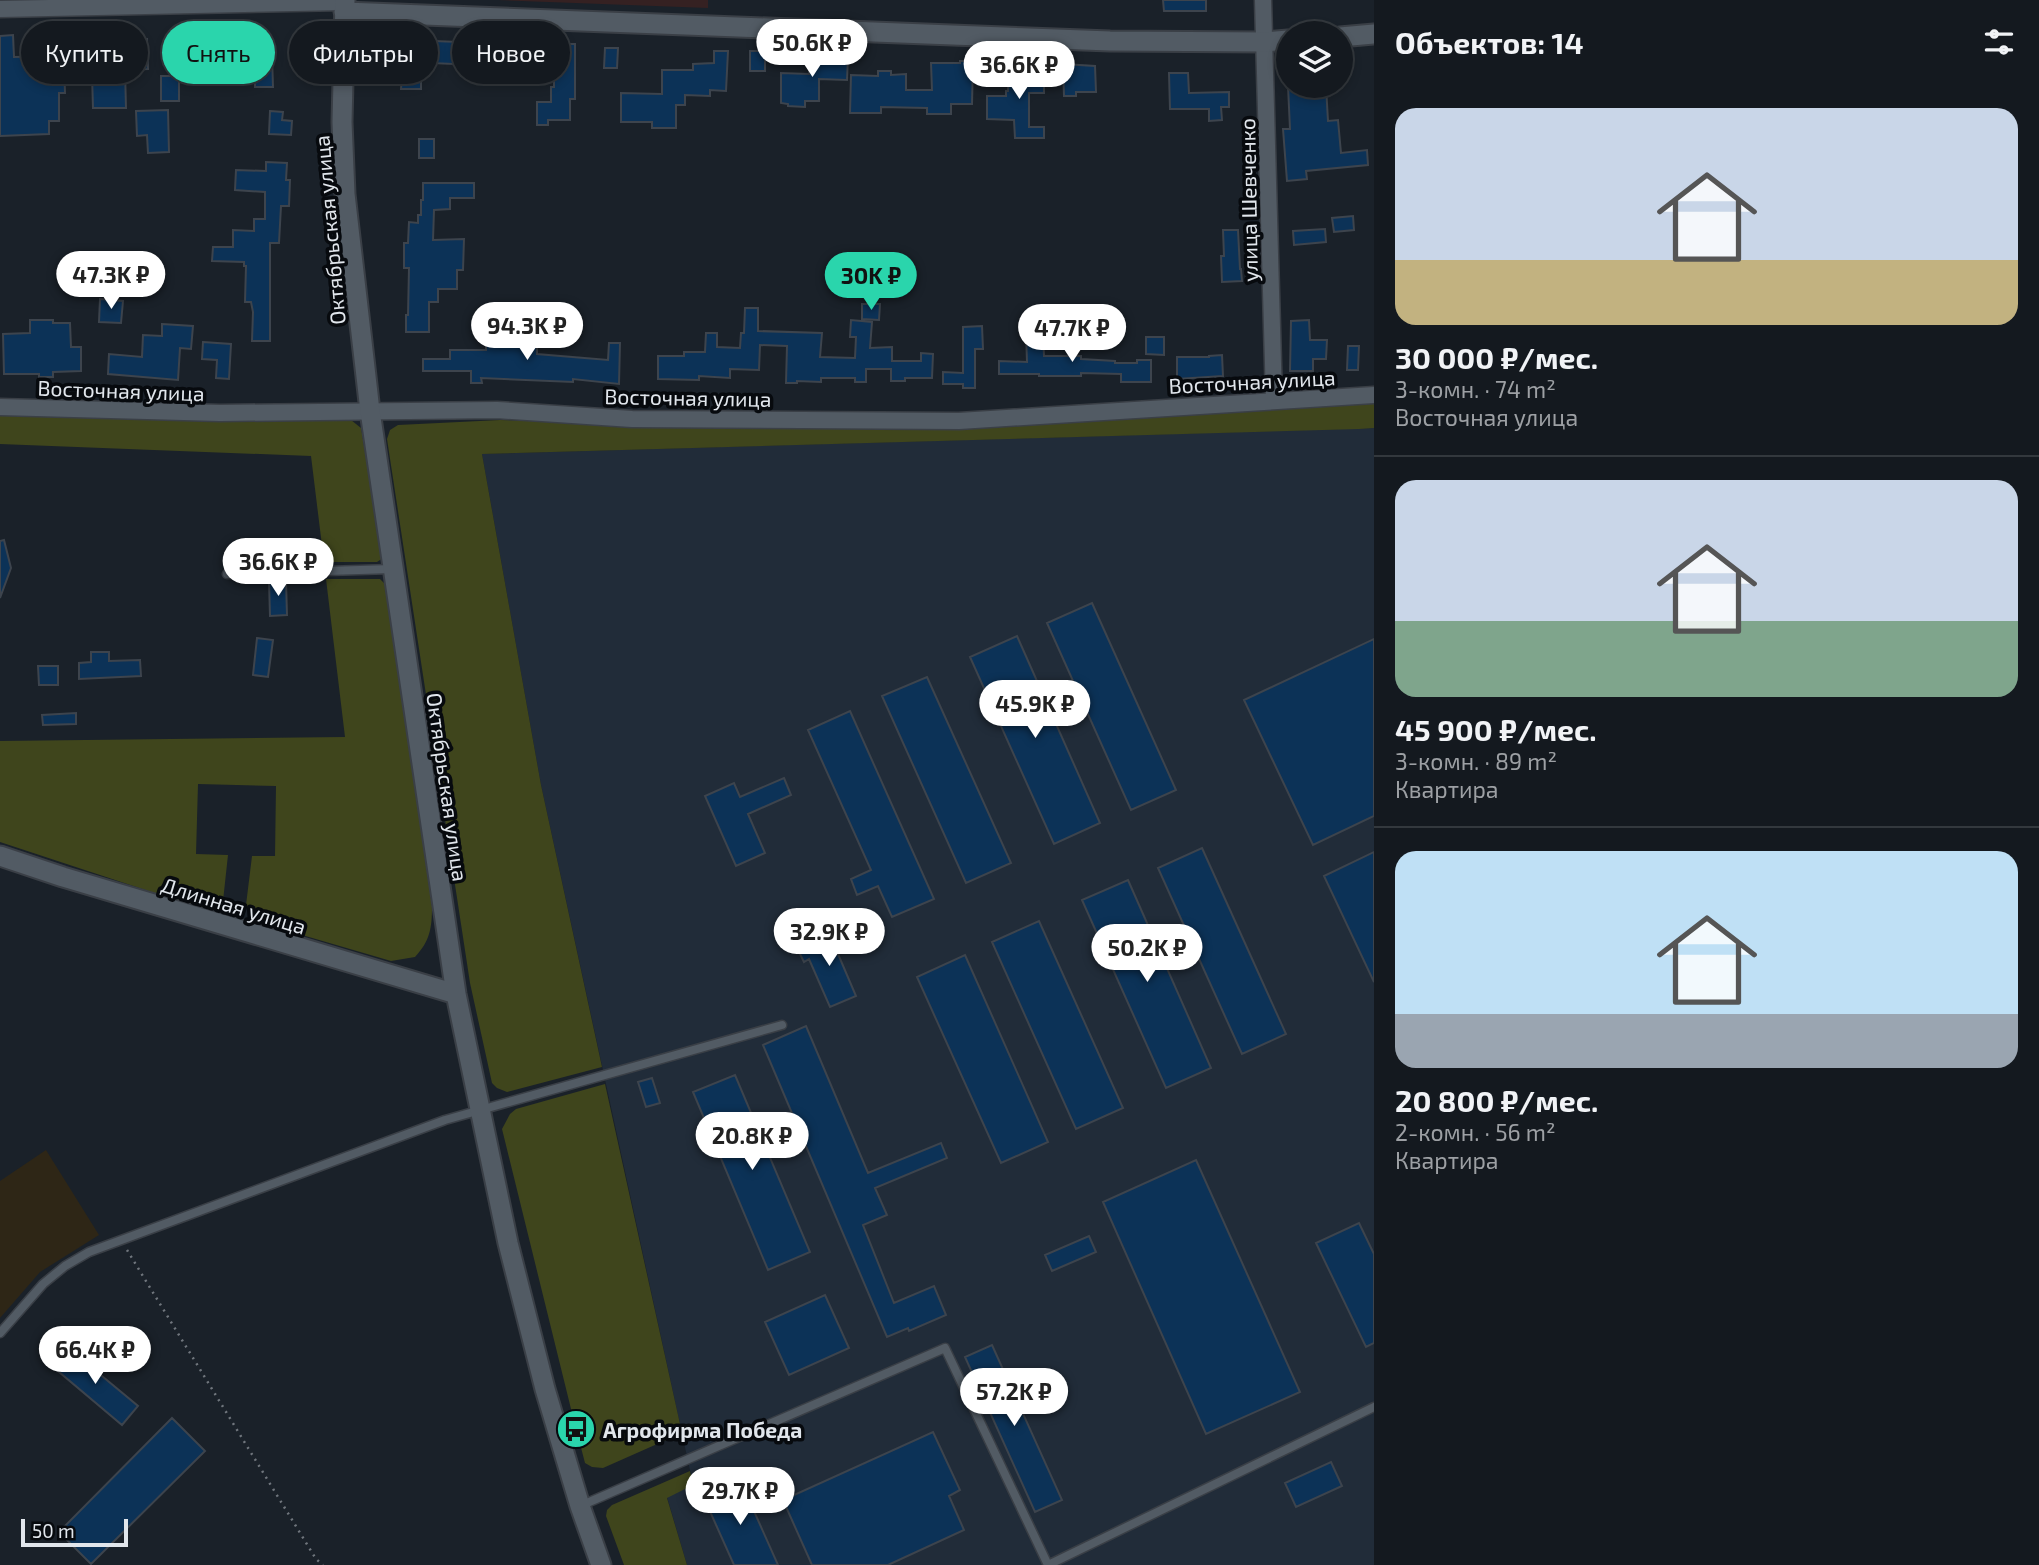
<!DOCTYPE html>
<html lang="ru">
<head>
<meta charset="utf-8">
<style>
  :root { --surface:#14191f; --page:#21262c; --text:#f1f3f6; --muted:#9da0a4; --line:#33383d; --accent:#2ad5ac }
  body { margin:0; font-family:"Exo 2",sans-serif; background:var(--page); color:var(--text); height:100vh; display:flex; flex-direction:column; font-size:26px; white-space:nowrap }
  * { box-sizing:border-box; margin:0 }
  p { font-size:23px; color:var(--muted) }
  .icon { flex:none; width:38px; height:38px; fill:none; stroke:currentColor; stroke-width:2; stroke-linecap:round; stroke-linejoin:round }
  .map { position:relative; flex:1; overflow:hidden }
  .sheet { display:flex; flex-direction:column; background:var(--surface); width:665px }
  .sheet>* { flex:none }
  .top-card { position:absolute; left:21px; top:21px; width:665px; height:63px; display:flex; gap:14px }
  .controls { position:absolute; left:1276px; top:21px; display:grid; gap:14px }
  .controls a { display:grid; place-items:center; width:77px; height:77px; border-radius:50%; background:var(--surface); box-shadow:0 4px 10px #0003,0 0 0 2px var(--line); font-size:35px }
  .scale { position:absolute; left:21px; bottom:18px; width:107px; box-sizing:border-box; padding-left:7px; border:4px solid #e1e6ec; border-top:0; font-size:19px; line-height:24px; white-space:nowrap; color:#e1e6ec; -webkit-text-stroke:5px #070a0e; paint-order:stroke }
  .price { position:absolute; translate:-50% -60px; padding:0 16px; border-radius:24px; background:#fff; color:#222; font-size:23px; line-height:46px; filter:drop-shadow(0 2px 4px #0008) }
  .price::after { content:''; position:absolute; left:50%; top:42px; width:21px; height:16px; margin-left:-10px; background:inherit; clip-path:polygon(0 0,100% 0,50% 100%) }
  .price.on { background:var(--accent); color:#111 }
  ul { padding:0; list-style:none }
  li { display:grid; align-content:center; gap:14px; height:371px; padding:0 21px }
  li+li { border-top:2px solid var(--line) }
  li span { display:grid; place-items:center; height:217px; border-radius:21px; color:#555 }
  li>.icon { margin-inline-start:auto }
  span .icon { width:126px; height:126px; fill:#fffc; stroke-width:1 }
  li b { font-size:30px }
  h2 { display:flex; justify-content:space-between; align-items:center; height:84px; padding:0 21px; font-size:30px }
  .tag { padding:0 24px; border-radius:32px; background:var(--surface); box-shadow:0 4px 10px #0003,0 0 0 2px var(--line); font-size:24px; line-height:63px }
  .tag.on { background:var(--accent); color:#111 }
  main { display:flex; flex:1; min-height:0 }
  .map>svg:first-child { display:block }
</style>
</head>
<body>
<main>
<div class="map">
<svg width="1374" height="1565" viewBox="0 0 1374 1565">
  <rect width="100%" height="100%" fill="#1a2129"/>
  <path fill="#2e2616" d="M46,1150L99,1235L40,1272L0,1318V1181Z"/>
  <path fill="#212c39" d="M1374,428V1565H687L667,1497L693,1484L541,785L482,454Z"/>
  <path fill="#352122" d="M498,0H708V8Z"/>
  <path fill="#3f451c" d="M1374,402V428L1359,429L482,454L541,785L602,1067L507,1092L497,1088L492,1083L470,983L387,439L390,430L398,425L500,420L664,424Z
    M0,413L351,420L361,428L383,558L377,562H324L311,456L0,444Z
    M326,579H380L386,585L432,906C432,928 430,941 415,957L391,961L261,923L250,913L246,905L252,856H275L276,786L198,784L196,854L228,855L223,901L218,909L209,911L0,842V741L345,737Z
    M605,1084L682,1433L603,1468L592,1467L585,1463L578,1436L584,1432L581,1419L573,1417L502,1129L510,1114L516,1109Z
    M690,1471L693,1485L667,1498L687,1565H624L606,1516L607,1510L612,1505Z"/>
  <path fill="#0c3257" stroke="#3d444d" stroke-width="2" d="M1163,0H1206V11H1164Z
    M217,34H233L234,62H220V85H206V65H184L183,41L217,40Z
    M13,35L14,57L58,56L57,35H71V60H64L65,93H59V121H49V134L0,136V36Z
    M147,39L148,69L125,70L126,108H93L92,75H109V40Z
    M408,40L513,44V42H528V64H499V66L432,63V66L421,65V89H401L402,76H406Z
    M554,44H575V99H570V120H548V125H537V102H551V87H554Z
    M605,48H618L617,68H604Z
    M714,51H728L726,91L710,90V96L685,95V105H676V128H652V122H621V93L662,94V70H693V64L714,63Z
    M750,51H765V71H750Z
    M811,51H820V53H825V55L848,56L847,80L819,79V101H805V107L788,106V104L781,103V73L809,74Z
    M272,56L273,87H255V57Z
    M960,61H973L972,104H951V114H927V108L881,107V113H850L851,75L878,76V71H891V75L906,74V90H932L931,63H960Z
    M1063,64L1095,66L1096,92H1076V96H1064Z
    M1033,66H1044V93H1029V127H1044V138H1015L1014,120L987,119V96H1006V91H1008L1009,68H1033Z
    M1169,73H1188L1189,93L1229,92V107H1221L1222,120L1209,121V109H1170Z
    M161,76H179V101H161Z
    M1288,86H1326L1328,121L1338,120L1341,153L1367,150L1368,165L1306,171L1307,179L1287,181L1283,129H1290Z
    M168,110L169,152L148,153L147,135L137,136L136,111Z
    M270,111L283,112L282,120L292,121L291,135L269,134Z
    M419,139H434V158H419Z
    M266,162L287,163L286,180H290L289,206H281L279,243H270V341H252L253,312L251,302H245L246,266H244V262L212,261L213,247H233V230L254,231V219H265V192L235,190L236,170L266,171Z
    M423,183H474V198H450V209L434,210L433,240L464,239L463,270H457V289H438V302H429V332H406V315H408L409,268H404V243H408L409,222L418,223V215H421V200H423Z
    M1353,216L1354,230L1334,232L1332,218Z
    M1325,229L1326,242L1294,245L1293,231Z
    M1223,230H1238L1240,269H1241L1242,281L1222,282L1221,256H1224Z
    M100,299L123,301L121,323L99,322Z
    M862,304H880L879,320L862,319Z
    M745,308H758V331L822,333L820,357L855,358L856,337H850L851,320L872,322L870,348L892,347V361H921V353L933,354L932,378H905V381H891V369H866V382H855V378H821V382L797,381V383H786L787,346L760,345L759,370L730,369V378L699,376V380L658,379V356H684V352H705L706,333H717V347L740,348L741,333H744Z
    M30,320H53V323H70L71,347H81V371L53,372V377H39V374H4L3,334L30,333Z
    M1309,320L1310,340H1327L1326,359H1313V371H1290L1291,321Z
    M162,324L193,326L191,349L180,348L178,380L108,374L109,354L142,357L143,335L162,336Z
    M982,326L983,349H975V388H963V384H943V372L963,373V327Z
    M520,331L537,332V354L608,360L609,343H620L619,384L573,379V382L481,378L482,383H471V371H423V359H450V350H486V335L520,336Z
    M1026,332H1043L1044,356H1081V359L1115,361V363H1137V360H1151V382H1121V374L1081,373V376H1039V374H999V361L1027,362Z
    M1146,337H1164V355L1146,354Z
    M203,342L231,344L229,379L216,378L217,360L202,359Z
    M1348,346H1359L1358,370H1347Z
    M1222,355L1223,376L1177,379V357H1209V356Z
    M4,540L11,568L0,598V541Z
    M269,581H286L287,615L270,616Z
    M1092,603L1176,790L1131,810L1047,623Z
    M1017,636L1100,823L1054,844L970,657Z
    M257,638L273,640L268,677L253,675Z
    M1374,639V816L1313,845L1244,700Z
    M91,652H109V661L140,660L141,676L79,679V663L91,662Z
    M38,666H58V685H39Z
    M927,677L1011,863L966,883L882,696Z
    M850,711L934,899L892,917L878,886L857,895L851,879L871,870L808,730Z
    M76,713V724L43,725L42,715Z
    M784,778L791,795L748,814L765,853L736,866L705,796L734,783L740,797Z
    M1202,848L1286,1034L1242,1054L1158,868Z
    M1374,852V982L1324,876Z
    M1128,880L1211,1068L1166,1088L1082,900Z
    M1039,921L1123,1108L1076,1129L992,942Z
    M835,931L841,945L835,947L856,996L830,1007L809,959L804,962L797,948Z
    M965,955L1048,1142L1001,1163L917,977Z
    M806,1026L868,1173L941,1143L947,1158L875,1188L887,1215L863,1225L894,1303L934,1286L946,1315L909,1331L908,1328L887,1337L763,1045Z
    M735,1075L810,1252L768,1270L693,1092Z
    M652,1078L660,1103L646,1107L638,1082Z
    M1196,1160L1300,1392L1206,1434L1103,1202Z
    M1359,1223L1374,1254V1343L1366,1347L1316,1243Z
    M1089,1236L1096,1252L1052,1271L1045,1255Z
    M825,1295L849,1348L789,1375L765,1322Z
    M992,1345L1062,1500L1035,1512L965,1357Z
    M67,1347L138,1406L122,1425L52,1366Z
    M172,1418L205,1451L91,1564L59,1532Z
    M933,1432L960,1490L949,1496L964,1530L888,1565H812L783,1500Z
    M1331,1462L1342,1486L1296,1507L1285,1483Z
    M741,1482L778,1565H734L704,1498Z"/>
  <g fill="none" stroke-linecap="round" stroke-linejoin="round">
    <g stroke="#3a3f46" stroke-width="11">
      <path id="service" d="M227,574L392,569
        M0,1333L43,1284L65,1266L89,1252L445,1120L782,1025
        M580,1506L945,1348L1048,1565L1374,1407"/>
    </g>
    <g stroke="#3a3f46" stroke-width="19">
      <path id="minor" d="M1263,0L1274,400
        M0,9L345,2
        M0,407L220,413L497,410L632,419L959,421L1374,395"/>
    </g>
    <g stroke="#3a3f46" stroke-width="23">
      <path id="tertiary" d="M345,0L342,122L345,194L370,411L456,994L508,1243L545,1389L580,1506L601,1565
        M344,12L1110,41L1265,42L1288,40
        M1340,37L1374,34
        M0,856L63,877L456,994"/>
    </g>
    <path stroke="#70767d" stroke-width="2.5" stroke-dasharray="2 5" stroke-linecap="butt" d="M127,1250L316,1559L323,1565"/>
    <use href="#service" stroke="#525b64" stroke-width="8"/>
    <use href="#minor" stroke="#525b64" stroke-width="16"/>
    <use href="#tertiary" stroke="#525b64" stroke-width="19"/>
  </g>
  <defs>
    <g id="bus-disc" transform="scale(2.0125)"><circle r="9.5" fill="#2ad5ac" stroke="#070a0e"/><path d="M-5-6H5V4H4V6H2V4H-2V6H-4V4H-5ZM-3.5-4V0h7V-4ZM-3.5 1.2v1.5H-2V1.2ZM2 1.2v1.5H3.5V1.2Z" fill="#111"/></g>
  </defs>
  <g fill-rule="evenodd">
    <use href="#bus-disc" x="576" y="1429"/>
  </g>
  <g text-anchor="middle" dominant-baseline="central" stroke-width="7" stroke-linejoin="round" paint-order="stroke">
    <g font-size="21" fill="#e1e6ec" stroke="#070a0e">
      <text transform="translate(1248 200) rotate(-91)">улица Шевченко</text>
      <text transform="translate(329 230) rotate(-95)">Октябрьская улица</text>
      <text transform="translate(1252 381) rotate(-3)">Восточная улица</text>
      <text transform="translate(121 390) rotate(2)">Восточная улица</text>
      <text transform="translate(688 397) rotate(1)">Восточная улица</text>
      <text transform="translate(448 787) rotate(82)">Октябрьская улица</text>
      <text transform="translate(234 905) rotate(17)">Длинная улица</text>
    </g>
    <g font-size="21" font-weight="bold" fill="#e1e6ec" stroke="#070a0e" text-anchor="start">
      <text x="603" y="1429">Агрофирма Победа</text>
    </g>
  </g>
</svg>
<div class="controls">
<a><svg class="icon" aria-label="layers" viewBox="0 0 24 24"><path d="M12 4l9 5-9 5-9-5zM3 14l9 5 9-5"/></svg></a>
</div>
<div class="scale">50 m</div>
<b class="price" style="left:812px;top:79px">50.6K ₽</b>
<b class="price" style="left:1019px;top:101px">36.6K ₽</b>
<b class="price" style="left:111px;top:311px">47.3K ₽</b>
<b class="price on" style="left:871px;top:312px">30K ₽</b>
<b class="price" style="left:527px;top:362px">94.3K ₽</b>
<b class="price" style="left:1072px;top:364px">47.7K ₽</b>
<b class="price" style="left:278px;top:598px">36.6K ₽</b>
<b class="price" style="left:1035px;top:740px">45.9K ₽</b>
<b class="price" style="left:829px;top:968px">32.9K ₽</b>
<b class="price" style="left:1147px;top:984px">50.2K ₽</b>
<b class="price" style="left:752px;top:1172px">20.8K ₽</b>
<b class="price" style="left:95px;top:1386px">66.4K ₽</b>
<b class="price" style="left:1014px;top:1428px">57.2K ₽</b>
<b class="price" style="left:740px;top:1527px">29.7K ₽</b>
<div class="top-card">
<a class="tag">Купить</a>
<a class="tag on">Снять</a>
<a class="tag">Фильтры</a>
<a class="tag">Новое</a>
</div>
</div>
<section class="sheet">
<h2>Объектов: 14<svg class="icon" aria-label="filters" viewBox="0 0 24 24"><path d="M4 7h16M4 17h16"/><circle cx="9" cy="7" r="2"/><circle cx="15" cy="17" r="2"/></svg></h2>
<ul>
<li><span style="background:linear-gradient(#c9d6e8 70%,#c2b280 0)"><svg class="icon" aria-label="home" viewBox="0 0 24 24"><path d="M3 11l9-7 9 7M6 9v11h12V9"/></svg></span><div><b>30 000 ₽/мес.</b><p>3-комн. · 74 m²</p><p>Восточная улица</p></div></li>
<li><span style="background:linear-gradient(#c9d6e8 65%,#7fa58c 0)"><svg class="icon" aria-label="home" viewBox="0 0 24 24"><path d="M3 11l9-7 9 7M6 9v11h12V9"/></svg></span><div><b>45 900 ₽/мес.</b><p>3-комн. · 89 m²</p><p>Квартира</p></div></li>
<li><span style="background:linear-gradient(#bfe0f5 75%,#9aa5b1 0)"><svg class="icon" aria-label="home" viewBox="0 0 24 24"><path d="M3 11l9-7 9 7M6 9v11h12V9"/></svg></span><div><b>20 800 ₽/мес.</b><p>2-комн. · 56 m²</p><p>Квартира</p></div></li>
</ul>
</section>
</main>
</body>
</html>
